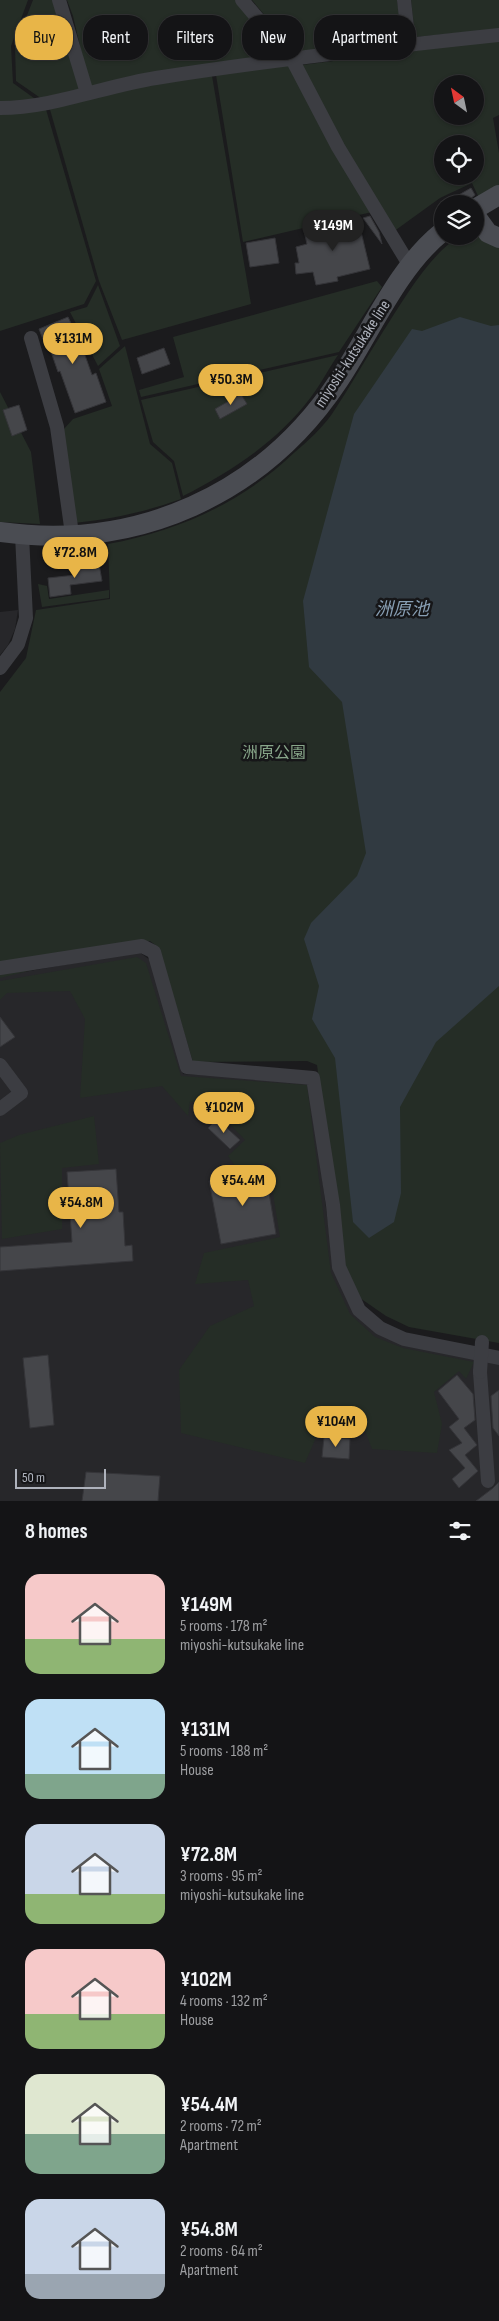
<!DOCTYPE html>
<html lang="en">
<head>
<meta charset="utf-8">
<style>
  :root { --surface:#141416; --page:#1d1d1f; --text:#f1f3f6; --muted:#9d9ea1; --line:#333335; --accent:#e8b548 }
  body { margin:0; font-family:"Sofia Sans Condensed","Noto Sans JP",sans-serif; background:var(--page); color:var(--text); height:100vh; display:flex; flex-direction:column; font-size:19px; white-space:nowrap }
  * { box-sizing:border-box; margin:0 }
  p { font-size:16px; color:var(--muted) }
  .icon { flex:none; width:28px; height:28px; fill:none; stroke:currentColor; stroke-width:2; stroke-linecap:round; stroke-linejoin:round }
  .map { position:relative; height:1501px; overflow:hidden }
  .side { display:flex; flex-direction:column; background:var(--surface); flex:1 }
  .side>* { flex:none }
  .top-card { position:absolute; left:15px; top:15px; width:470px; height:45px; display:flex; gap:10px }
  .needle { width:32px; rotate:327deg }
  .controls { position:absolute; left:434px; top:75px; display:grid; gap:10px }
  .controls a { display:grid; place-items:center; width:50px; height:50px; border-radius:50%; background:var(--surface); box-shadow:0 1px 4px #0004,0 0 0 1px var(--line); font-size:25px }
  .scale { position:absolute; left:15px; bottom:12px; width:91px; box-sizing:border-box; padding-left:5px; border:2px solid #aeb2bc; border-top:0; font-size:14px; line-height:18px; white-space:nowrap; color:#aeb2bc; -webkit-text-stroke:4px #161618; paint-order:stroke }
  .price { position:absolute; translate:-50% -42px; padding:0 11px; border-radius:18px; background:var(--accent); color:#111; font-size:16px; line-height:32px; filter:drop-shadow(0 1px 2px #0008) }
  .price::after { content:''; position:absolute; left:50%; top:30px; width:15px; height:11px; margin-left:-8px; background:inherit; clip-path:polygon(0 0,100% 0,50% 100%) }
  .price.active { background:#222; color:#fff }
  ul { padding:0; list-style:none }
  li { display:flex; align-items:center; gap:15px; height:125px; padding:0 25px }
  li span { display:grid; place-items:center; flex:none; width:140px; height:100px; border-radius:15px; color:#555 }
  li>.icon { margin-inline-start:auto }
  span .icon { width:60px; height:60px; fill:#fffc; stroke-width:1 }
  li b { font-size:21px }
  h2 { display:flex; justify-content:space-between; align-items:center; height:60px; padding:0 25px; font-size:21px }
  .tag { padding:0 18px; border-radius:20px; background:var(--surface); box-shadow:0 1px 4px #0004,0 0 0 1px var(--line); font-size:18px; line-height:45px }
  .tag.active { background:var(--accent); color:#111 }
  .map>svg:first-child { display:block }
</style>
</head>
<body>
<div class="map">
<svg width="499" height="1501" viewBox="0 0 499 1501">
  <rect width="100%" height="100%" fill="#1b1b1d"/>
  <path fill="#27272a" d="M18,610L15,629L8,645L0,655V612Z
    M139,952L150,960L183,1074L310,1081L334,1271L377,1333L499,1363V1501H0V976Z"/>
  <path fill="#252d26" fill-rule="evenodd" d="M0,0H28L11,46L13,83L45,106L96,281L84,304L0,331Z
    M33,0H54L81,90L42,99L16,81L15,46Z
    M67,0H239L286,56L90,89L73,16Z
    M252,0H397L403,40L296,53Z
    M411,0H499V29L415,37Z
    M499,40V115L493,118L499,153V188L479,198L472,183L440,198L393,232L342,146L302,65ZM442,84H475V116H442ZM442,144H475V176H442Z
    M291,64L372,212L243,242L216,75Z
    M212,76L251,304L122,340L99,281L49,106L149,84Z
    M475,234L499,247V1343L409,1327L386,1316L360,1298L344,1263L317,1065L307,1061L193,1062L158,947L150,941L0,978V692L26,658L36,610L110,599L108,544C179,531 243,502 295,452C308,441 322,428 332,414C350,387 366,358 384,330C405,298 426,259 459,236H475Z
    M377,281L382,287L339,352L141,397L139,390L184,377L173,337Z
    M98,285L120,346L98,366L70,312L87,307Z
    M125,346L150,444L172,463L181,499C145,512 112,519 74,523L63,430L73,419L112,406L99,369Z
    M338,355C329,368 321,384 311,397C278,441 232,471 183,496L174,461L153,442L141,400Z
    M0,392L31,452L40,524L0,522Z
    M38,584L47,586L49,599L109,590V598L42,607Z
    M137,957L146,963L181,1076L307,1085L331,1273L350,1314L375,1337L403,1348L474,1362L466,1379L459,1371L434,1392L442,1424L437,1453L372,1449L364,1428L322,1424L305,1463L181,1433L179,1370L210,1326L254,1306L248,1280L195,1284L204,1253L280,1237L268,1163L237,1169L228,1156L245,1140L218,1112L227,1099L190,1102L188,1116L162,1086L80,1098L85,1019L70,991L7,993L0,1000V981Z
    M94,1116L99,1164L62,1168V1229L2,1239L0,1143L19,1135Z"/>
  <path fill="#313a41" d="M460,317L491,326L499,325V986L436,1042L400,1107L401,1193L394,1222L369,1238L353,1222L335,1058L312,1019L319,986L304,939L311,923L357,876L366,853L342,702L309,667L303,601L354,414L412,329L422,331Z"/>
  <path fill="#45464a" stroke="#353539" d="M471,188L475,195L464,204H443Z
    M370,216L379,232L382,244L363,218Z
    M358,219L370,269L337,277L338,281L316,285L313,272L296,274L295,263H299L296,247L307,244L304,231Z
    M275,238L279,263L250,267L246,243Z
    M68,317L81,344L92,375L96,373L106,402L75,413L60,371L58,372L49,346L46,347L39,329Z
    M164,348L170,364L142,374L137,358Z
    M241,394L247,404L220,419L215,409Z
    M19,405L27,430L12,436L3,410Z
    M92,559V565L99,564L102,581L70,585L71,594L50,597L48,578L76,575L75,567L83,566L82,561Z
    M0,1017L15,1037L0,1047Z
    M217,1119L240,1140L230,1149L208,1128Z
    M116,1169L119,1212H123L125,1246L132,1245L133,1261L0,1271V1247L72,1242L67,1172Z
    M265,1170L276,1234L221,1244L209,1181Z
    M48,1355L54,1425L30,1428L23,1358Z
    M457,1375L473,1394L475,1420L464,1428L477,1445L465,1455L478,1471L459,1488L452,1479L465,1468L449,1450L462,1443L449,1427L459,1419L438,1391Z
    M499,1390V1436L493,1428L491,1396Z
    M324,1437L350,1439L349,1459L322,1457Z
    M86,1472L160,1476L158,1501H82Z
    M499,1482V1501H476L493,1488Z"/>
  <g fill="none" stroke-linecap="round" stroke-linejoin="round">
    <path stroke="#3c3d42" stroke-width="14" d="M59,0L87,93
      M242,0L292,59L338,147L410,266
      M404,0L409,45
      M0,108C52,108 105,86 156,78C270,60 385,47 499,35
      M31,338L57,427L72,534
      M0,668L18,644L26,618L22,535
      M0,968L142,946L154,952L187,1067L313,1078L333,1205L339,1267L359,1310L380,1328L404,1339L499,1358
      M0,1065L21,1093L0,1109
      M480,1372L488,1481"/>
    <path stroke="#4a4c52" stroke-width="20" d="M475,209L499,195
      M475,215L488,233L499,238
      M0,532C137,551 263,495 339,380C371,332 397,268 442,232"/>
    <path stroke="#3c3d42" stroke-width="14" d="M480,1372L482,1342"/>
  </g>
  <g text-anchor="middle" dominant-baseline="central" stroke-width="5" stroke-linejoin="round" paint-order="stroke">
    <g font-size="16" fill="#aeb2bc" stroke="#161618">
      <text transform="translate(353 354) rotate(-57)">miyoshi-kutsukake line</text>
    </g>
    <g font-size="16" fill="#87a589" stroke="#161618">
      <text x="274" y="753">洲原公園</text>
    </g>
    <g font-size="18" font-style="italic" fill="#889fb4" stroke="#161618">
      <text x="402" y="609">洲原池</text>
    </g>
  </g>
</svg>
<div class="controls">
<a><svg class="needle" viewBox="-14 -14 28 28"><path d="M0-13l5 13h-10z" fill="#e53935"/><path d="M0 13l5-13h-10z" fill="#9d9ea1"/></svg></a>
<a><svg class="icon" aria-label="locate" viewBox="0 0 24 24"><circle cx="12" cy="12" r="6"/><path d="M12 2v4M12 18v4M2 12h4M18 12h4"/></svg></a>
<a><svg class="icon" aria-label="layers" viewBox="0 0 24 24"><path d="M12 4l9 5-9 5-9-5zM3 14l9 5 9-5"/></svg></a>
</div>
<div class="scale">50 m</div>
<b class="price active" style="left:333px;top:252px">¥149M</b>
<b class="price" style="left:73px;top:365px">¥131M</b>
<b class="price" style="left:231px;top:406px">¥50.3M</b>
<b class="price" style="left:75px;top:579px">¥72.8M</b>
<b class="price" style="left:224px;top:1134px">¥102M</b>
<b class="price" style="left:243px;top:1207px">¥54.4M</b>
<b class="price" style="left:81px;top:1229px">¥54.8M</b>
<b class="price" style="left:336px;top:1448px">¥104M</b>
<div class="top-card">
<a class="tag active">Buy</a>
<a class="tag">Rent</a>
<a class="tag">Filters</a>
<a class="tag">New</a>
<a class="tag">Apartment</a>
</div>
</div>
<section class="side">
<h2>8 homes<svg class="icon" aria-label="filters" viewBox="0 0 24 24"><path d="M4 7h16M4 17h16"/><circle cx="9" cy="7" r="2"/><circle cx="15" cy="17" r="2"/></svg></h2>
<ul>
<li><span style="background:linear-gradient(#f6c9c9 65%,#8fb573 0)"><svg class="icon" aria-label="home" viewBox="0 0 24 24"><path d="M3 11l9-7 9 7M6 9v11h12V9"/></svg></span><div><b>¥149M</b><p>5 rooms · 178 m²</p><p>miyoshi-kutsukake line</p></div></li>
<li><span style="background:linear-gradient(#bfe0f5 75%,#7fa58c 0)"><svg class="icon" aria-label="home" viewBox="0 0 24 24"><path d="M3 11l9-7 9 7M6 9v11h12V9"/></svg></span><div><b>¥131M</b><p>5 rooms · 188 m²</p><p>House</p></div></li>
<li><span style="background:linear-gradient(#c9d6e8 70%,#8fb573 0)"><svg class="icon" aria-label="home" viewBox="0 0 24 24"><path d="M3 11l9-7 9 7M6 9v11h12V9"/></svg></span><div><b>¥72.8M</b><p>3 rooms · 95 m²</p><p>miyoshi-kutsukake line</p></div></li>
<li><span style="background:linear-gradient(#f6c9c9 65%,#8fb573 0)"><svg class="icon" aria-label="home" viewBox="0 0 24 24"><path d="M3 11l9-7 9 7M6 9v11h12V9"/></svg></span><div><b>¥102M</b><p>4 rooms · 132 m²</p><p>House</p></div></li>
<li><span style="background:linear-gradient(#dfe7d0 60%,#7fa58c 0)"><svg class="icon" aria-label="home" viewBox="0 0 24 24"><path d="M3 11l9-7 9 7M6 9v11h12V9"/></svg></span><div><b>¥54.4M</b><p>2 rooms · 72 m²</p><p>Apartment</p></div></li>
<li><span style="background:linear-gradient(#c9d6e8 75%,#9aa5b1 0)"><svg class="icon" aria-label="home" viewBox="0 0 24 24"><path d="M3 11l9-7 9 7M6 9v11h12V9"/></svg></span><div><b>¥54.8M</b><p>2 rooms · 64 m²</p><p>Apartment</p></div></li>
</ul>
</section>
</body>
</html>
